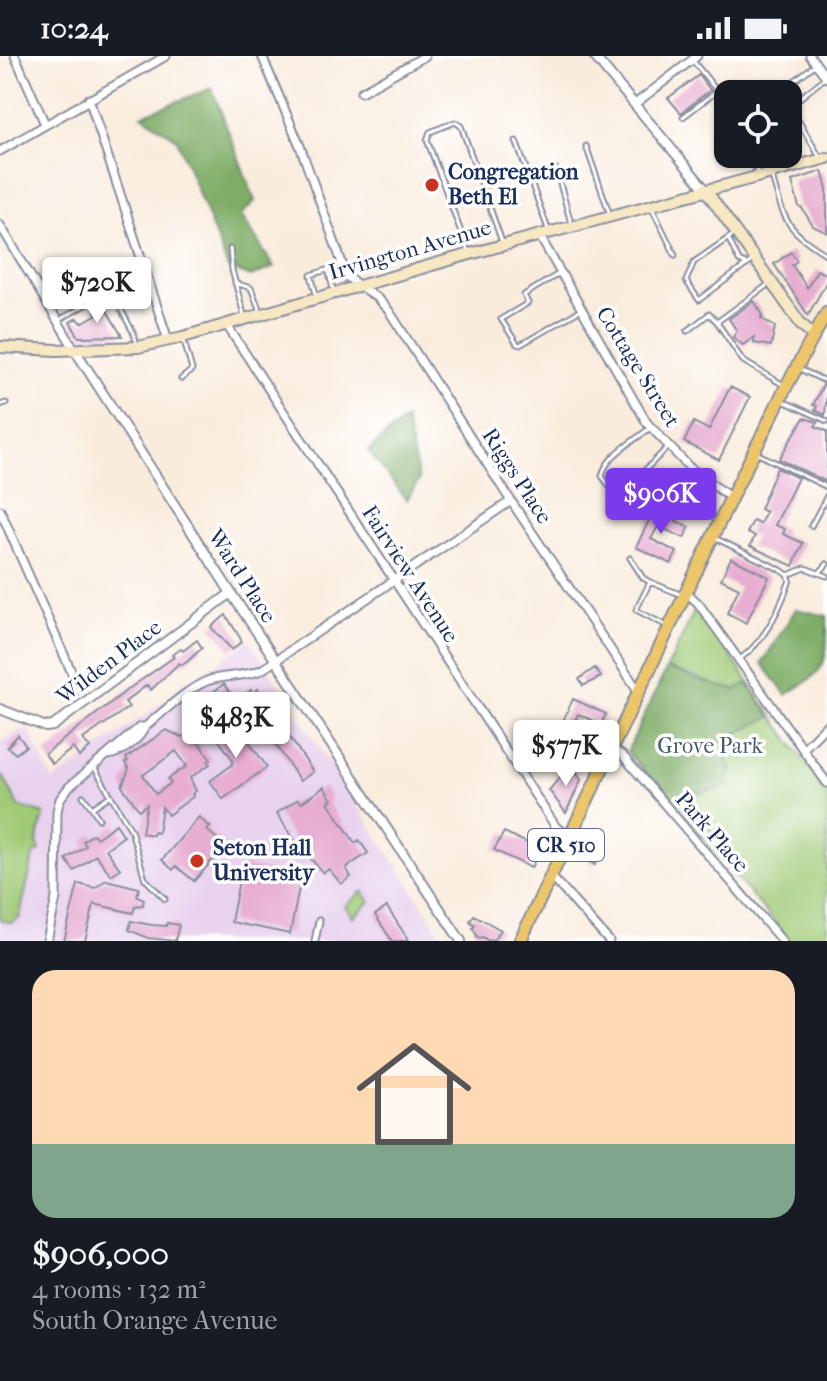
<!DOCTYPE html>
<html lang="en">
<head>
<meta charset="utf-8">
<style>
  :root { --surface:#171b24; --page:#242831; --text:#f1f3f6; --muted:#9ea1a6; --line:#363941; --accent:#7c3aed }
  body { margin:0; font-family:"IM FELL French Canon",serif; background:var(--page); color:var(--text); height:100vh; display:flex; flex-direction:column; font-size:30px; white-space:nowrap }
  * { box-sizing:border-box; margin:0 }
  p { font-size:26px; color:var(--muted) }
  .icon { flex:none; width:44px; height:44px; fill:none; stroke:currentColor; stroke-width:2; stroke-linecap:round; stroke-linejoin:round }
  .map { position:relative; height:885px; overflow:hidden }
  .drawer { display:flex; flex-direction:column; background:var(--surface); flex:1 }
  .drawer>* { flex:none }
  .controls { position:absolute; left:714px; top:24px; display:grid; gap:16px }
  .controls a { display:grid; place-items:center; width:88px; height:88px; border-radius:16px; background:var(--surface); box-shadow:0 2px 6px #0004; font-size:40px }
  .price { position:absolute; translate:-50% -68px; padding:0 18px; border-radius:8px; background:#fff; color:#222; font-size:26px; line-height:52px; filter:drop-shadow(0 2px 4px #0008) }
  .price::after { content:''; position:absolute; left:50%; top:48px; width:24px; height:18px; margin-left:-12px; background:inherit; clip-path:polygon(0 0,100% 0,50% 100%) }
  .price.selected { background:var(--accent); color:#fff }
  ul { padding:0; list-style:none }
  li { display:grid; align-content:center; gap:16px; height:424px; padding:0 32px }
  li+li { border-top:2px solid var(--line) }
  li span { display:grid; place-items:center; height:248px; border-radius:24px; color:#555 }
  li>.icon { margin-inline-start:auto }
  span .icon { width:144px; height:144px; fill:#fffc; stroke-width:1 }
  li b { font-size:34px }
  .status { display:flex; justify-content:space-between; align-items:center; height:56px; padding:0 40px; background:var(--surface); direction:ltr }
  .status svg { height:22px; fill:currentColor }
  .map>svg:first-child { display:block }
</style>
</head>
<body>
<div class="status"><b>10:24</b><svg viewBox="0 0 49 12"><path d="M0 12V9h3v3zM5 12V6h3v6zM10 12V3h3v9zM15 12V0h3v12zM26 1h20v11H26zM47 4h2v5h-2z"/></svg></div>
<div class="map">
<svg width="827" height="885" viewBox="0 0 827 885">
  <rect width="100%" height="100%" fill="#fff"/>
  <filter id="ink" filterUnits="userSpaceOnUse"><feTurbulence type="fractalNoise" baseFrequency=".0125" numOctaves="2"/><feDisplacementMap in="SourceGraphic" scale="16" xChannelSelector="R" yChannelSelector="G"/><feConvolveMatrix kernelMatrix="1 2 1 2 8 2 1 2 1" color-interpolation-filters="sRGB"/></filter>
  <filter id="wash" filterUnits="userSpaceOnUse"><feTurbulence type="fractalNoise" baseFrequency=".006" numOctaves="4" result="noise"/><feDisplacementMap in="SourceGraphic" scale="32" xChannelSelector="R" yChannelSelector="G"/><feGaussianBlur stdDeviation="1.8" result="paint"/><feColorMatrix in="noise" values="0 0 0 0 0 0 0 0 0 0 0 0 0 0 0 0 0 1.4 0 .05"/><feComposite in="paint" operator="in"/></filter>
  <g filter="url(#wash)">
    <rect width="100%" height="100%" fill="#f9ecdd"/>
    <path fill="#e8d2ee" d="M249,584L446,885H0V687L21,673L31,677L53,725Z"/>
    <path fill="#9fc975" stroke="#5d7c6a" stroke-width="2" d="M695,554L700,557L827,737V885H791L627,696Z
      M3,720L18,750L44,758L37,787L40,795L34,798L19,863L12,867L0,864V721Z
      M363,835L370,846L353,861L345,850Z"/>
    <path fill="#7fad66" stroke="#4d6e62" stroke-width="2" d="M212,32L255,145L241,159L274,211L251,221L228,212L177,83L142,59Z
      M405,363L419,424L407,444L368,395Z
      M796,553L827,560C827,613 827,613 786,639L762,607Z
      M667,612L715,629L737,634L747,627L771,661L716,687L732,712L725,732L687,739L715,777L706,785L627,696Z"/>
    <g id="blocks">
      <path fill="#e7aed1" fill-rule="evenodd" d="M699,19L710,34L681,57L668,42Z
        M822,115L827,133V177L813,170L802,152L799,151L792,125Z
        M791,196L797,205L792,209L807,232L817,214L827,219V225L808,259L774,208Z
        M754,245L763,259L761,262L775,271L771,290L754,287V281L743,289L733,281L737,275L729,263Z
        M103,248L122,280L79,281L70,266L77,262L82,267L97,258L94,253Z
        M823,329L827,330L825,359L815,354L817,350L813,349Z
        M730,331L750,341L719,404L684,386L694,366L709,374Z
        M804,362L818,366L815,370L827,375V426L779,403Z
        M777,412L798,422L775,469L785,473L783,478L803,487L793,510L750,490L755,480L747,477L753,465L760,468L766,456L760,453Z
        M654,454L689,471L684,482L658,470L651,483L677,496L671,508L636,491Z
        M731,502L769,521L746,567L727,557L739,532L721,523Z
        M226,559L242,585L232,594L211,571Z
        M197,584L202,592L188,605L182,609L179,607L151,634L147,629L125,646L129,651L83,683L90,692L79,701L73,692L52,708L45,698L127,634L174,601L172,599L181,593L183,595Z
        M595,612L601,621L583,630L579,623Z
        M224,628L236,646L225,654L213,636Z
        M258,633L313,716L300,725L265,672L261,675L240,642L251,634L253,637Z
        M573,643L606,658L601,668L578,658L572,671L595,682L586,701L562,691L570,673L561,669Z
        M232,662L267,711L223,743L210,725L232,709L233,704L213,676Z
        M166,674L182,681L188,677L190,681L193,679L211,703L208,705L210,708L190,722L196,735L192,738L194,740L168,759L162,751L158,777L154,776L153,779L142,777L147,748L139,754L122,730L129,713L125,707L128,705L126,702ZM176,695L187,710L168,723L171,727L156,738L143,719Z
        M18,679L26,690L16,698L7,691Z
        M572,708L581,724L566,757L549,734Z
        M324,731L332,744L328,746L355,787L359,784L368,797L346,812L351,821L341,828L329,813L323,817L292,781L277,757L298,743L301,747Z
        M199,761L210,771L207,774L225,790L194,825L176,810L173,814L162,804Z
        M116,768L124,780L106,793L120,813L111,819L96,799L74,815L66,803L86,790L83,785L93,778L97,782Z
        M593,772L602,780L600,783L606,785L595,809L580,800Z
        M504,776L540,793L531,812L494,794Z
        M242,809L301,822L290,878L231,866Z
        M106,824L139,832L137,840L144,843L143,849L135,850L133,857L94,848L85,885H64L78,828L95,832Z
        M387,851L409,885H392L375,859Z
        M474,859L501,874L494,883L488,885L483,881L478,882L473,872L475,869L470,865Z
        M131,865L151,869L166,870L167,867L179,869L175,885L148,882L129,874Z"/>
    </g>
  </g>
  <g filter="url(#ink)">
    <use href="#blocks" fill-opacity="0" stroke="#8a8e9e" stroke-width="2"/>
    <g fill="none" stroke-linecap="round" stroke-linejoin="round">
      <g stroke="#8a8e9e" stroke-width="7">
        <path id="service" d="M781,35L816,8
          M727,57L728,58
          M683,61L717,35L694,6
          M516,85L548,173
          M586,90L609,156
          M746,98L759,118
          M769,98L775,112
          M819,100L790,50L826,21
          M556,113L571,167
          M772,121C785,167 786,173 827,199
          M653,154L675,199
          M733,179L694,206L686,225L699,244L753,204
          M729,184L739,205L747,209
          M230,193L232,214L244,259
          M468,195L427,84L430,76L455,66L461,70L502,186
          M328,213L333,233
          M560,217L524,239L528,247L501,263L517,288L520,289L579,255
          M235,227L251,232L261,258
          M769,228L717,266L743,305L782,328
          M316,238L311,219L342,209
          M118,248L133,276L137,288
          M59,264L87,248
          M687,275L709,258L717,266
          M802,314L827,326
          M181,323L192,314L184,285
          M783,345L827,365
          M0,349L6,347
          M651,371C635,385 606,399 602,420L615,438L624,435L668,391
          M758,398L827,431
          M811,470L827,440
          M717,483L781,514L788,519L790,524C780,553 765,585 740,603
          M630,502L643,522L650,526
          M820,516L827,508
          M788,519L805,512L827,520
          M667,570L636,554L650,526L682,539
          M94,711L131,774L145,823L165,843
          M83,740L92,752
          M99,763L92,752L111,739"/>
      </g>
      <g stroke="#8a8e9e" stroke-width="9">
        <path id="pedestrian" d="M315,885L319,865"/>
      </g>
      <g stroke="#8a8e9e" stroke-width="11">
        <path id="minor" d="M15,0L45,68
          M262,0L300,90L347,221L377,242L389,255L511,445L639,636
          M810,0L827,22
          M361,36L425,0
          M89,43L168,284
          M635,48L697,0
          M0,95L166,0
          M0,169L75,294
          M539,179L647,367L689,411L731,442
          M226,268L556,771L570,781
          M0,454L79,633
          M687,537L698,547L827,727
          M612,693L623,700L782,885
          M803,693L827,669
          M109,699C122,697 140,683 145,671C164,656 185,634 207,625C226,618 245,622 263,613L511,445
          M551,820L609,885
          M47,885L56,842L57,755L60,743L69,731L140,671H145"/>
      </g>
      <g stroke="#8a8e9e" stroke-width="12">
        <path id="tertiary" d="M594,0L705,133
          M75,294L231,537L461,885
          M0,653L46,671L53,670L231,537"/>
      </g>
      <g stroke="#8a8e9e" stroke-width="14">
        <path id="secondary" d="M705,133L801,268L814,280
          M0,291L56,294L138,291L183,281L470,198L827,102"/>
      </g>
      <g stroke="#8a8e9e" stroke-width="15">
        <path id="primary" d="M520,885L731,442L786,331L827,256"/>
      </g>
      <use href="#service" stroke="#fff" stroke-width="3"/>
      <use href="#pedestrian" stroke="#fff" stroke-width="5"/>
      <use href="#minor" stroke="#fff" stroke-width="7"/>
      <use href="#tertiary" stroke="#fff" stroke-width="8"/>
      <use href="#secondary" stroke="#f7e8c3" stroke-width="10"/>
      <use href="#primary" stroke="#ecc669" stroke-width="11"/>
    </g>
  </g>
  <g fill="#c8321e" stroke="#fff" stroke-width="3">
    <circle cx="432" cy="129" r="8"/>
    <circle cx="197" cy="805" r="8"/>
  </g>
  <g text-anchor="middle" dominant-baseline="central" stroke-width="7" stroke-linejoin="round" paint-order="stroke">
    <rect fill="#fff" stroke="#5f6d8e" stroke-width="2" x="528" y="773" width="76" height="32" rx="6"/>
    <g font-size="20" font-weight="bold" fill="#1b2f5e">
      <text x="566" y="789">CR 510</text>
    </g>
    <g font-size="22" font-weight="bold" fill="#1b2f5e" stroke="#fff" text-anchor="start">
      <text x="448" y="116">Congregation<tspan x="448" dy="25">Beth El</tspan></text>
      <text x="213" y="792">Seton Hall<tspan x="213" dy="25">University</tspan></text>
    </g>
    <g font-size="22" fill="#1b2f5e" stroke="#fff">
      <text transform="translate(410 194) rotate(-16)">Irvington Avenue</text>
      <text transform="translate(638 311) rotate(58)">Cottage Street</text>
      <text transform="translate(517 420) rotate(57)">Riggs Place</text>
      <text transform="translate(410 518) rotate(57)">Fairview Avenue</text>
      <text transform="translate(242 520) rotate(57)">Ward Place</text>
      <text transform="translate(109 606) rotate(-37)">Wilden Place</text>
      <text transform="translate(712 776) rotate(49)">Park Place</text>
    </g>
    <g font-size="22" fill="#435d65" stroke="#fff">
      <text x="710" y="690">Grove Park</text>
    </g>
  </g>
</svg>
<div class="controls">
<a><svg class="icon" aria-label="locate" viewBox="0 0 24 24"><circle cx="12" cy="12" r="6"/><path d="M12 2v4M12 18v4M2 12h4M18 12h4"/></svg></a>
</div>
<b class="price" style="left:97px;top:269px">$720K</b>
<b class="price selected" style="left:661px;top:480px">$906K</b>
<b class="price" style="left:236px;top:704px">$483K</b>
<b class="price" style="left:566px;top:732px">$577K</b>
</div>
<section class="drawer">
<ul>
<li><span style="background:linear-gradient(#ffd9b3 70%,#7fa58c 0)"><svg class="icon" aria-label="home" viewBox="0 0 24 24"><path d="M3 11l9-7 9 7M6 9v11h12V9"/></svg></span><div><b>$906,000</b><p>4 rooms · 132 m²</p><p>South Orange Avenue</p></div></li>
</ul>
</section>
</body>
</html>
